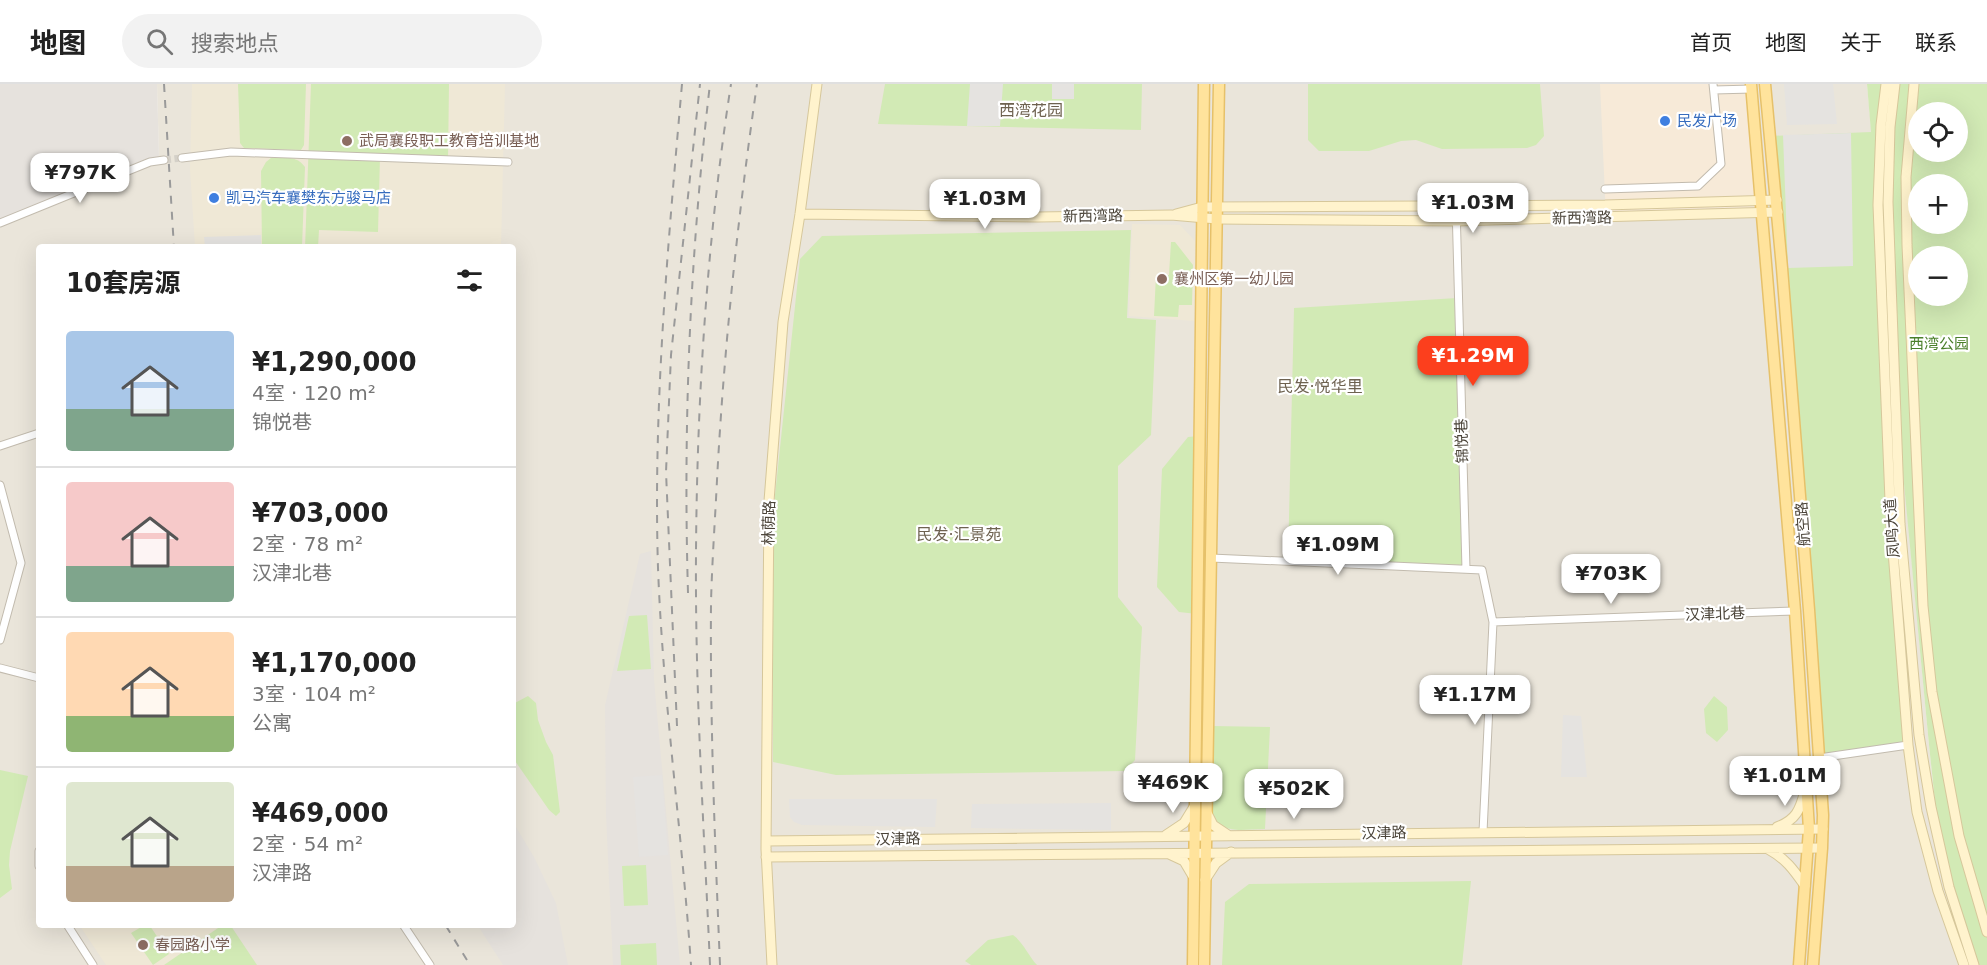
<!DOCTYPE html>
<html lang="zh">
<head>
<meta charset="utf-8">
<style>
  :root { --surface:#fff; --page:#f2f2f2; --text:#222; --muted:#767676; --line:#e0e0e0; --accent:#fc3f1d }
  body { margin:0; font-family:"DejaVu Sans","Noto Sans SC",sans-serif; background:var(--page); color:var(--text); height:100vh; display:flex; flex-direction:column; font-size:22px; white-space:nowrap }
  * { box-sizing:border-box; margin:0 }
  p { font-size:20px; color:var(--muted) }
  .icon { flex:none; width:33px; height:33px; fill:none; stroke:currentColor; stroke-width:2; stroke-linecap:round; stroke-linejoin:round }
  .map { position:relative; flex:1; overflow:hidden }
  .side { position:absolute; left:36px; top:160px; width:480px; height:684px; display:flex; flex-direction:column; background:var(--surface); border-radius:6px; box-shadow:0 6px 24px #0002 }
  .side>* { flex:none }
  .buttons { position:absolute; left:1908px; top:18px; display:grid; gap:12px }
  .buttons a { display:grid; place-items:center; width:60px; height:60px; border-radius:50%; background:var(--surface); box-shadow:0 6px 24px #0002; font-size:30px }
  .price { position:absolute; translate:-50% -51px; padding:0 14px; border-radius:12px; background:#fff; color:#222; font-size:20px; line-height:39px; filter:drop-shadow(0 2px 3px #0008) }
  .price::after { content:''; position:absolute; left:50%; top:36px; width:18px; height:14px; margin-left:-9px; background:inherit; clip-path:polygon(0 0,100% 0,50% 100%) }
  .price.current { background:var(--accent); color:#fff }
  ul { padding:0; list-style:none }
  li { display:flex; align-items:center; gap:18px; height:150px; padding:0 30px }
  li+li { border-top:2px solid var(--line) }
  li span { display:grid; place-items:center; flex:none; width:168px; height:120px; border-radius:6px; color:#555 }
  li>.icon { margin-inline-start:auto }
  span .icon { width:72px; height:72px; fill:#fffc; stroke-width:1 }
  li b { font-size:26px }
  h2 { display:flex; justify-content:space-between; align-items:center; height:72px; padding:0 30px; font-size:26px }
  header { display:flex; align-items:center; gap:36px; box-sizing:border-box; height:84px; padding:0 30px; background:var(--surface); border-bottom:2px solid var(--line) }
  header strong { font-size:28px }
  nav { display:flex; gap:33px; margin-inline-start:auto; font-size:21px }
  .search { width:420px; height:54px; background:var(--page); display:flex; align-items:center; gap:15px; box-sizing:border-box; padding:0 21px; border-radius:33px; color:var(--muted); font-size:22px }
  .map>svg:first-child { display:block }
</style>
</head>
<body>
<header>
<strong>地图</strong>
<div class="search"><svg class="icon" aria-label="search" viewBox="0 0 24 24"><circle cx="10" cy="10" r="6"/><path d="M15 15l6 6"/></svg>搜索地点</div>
<nav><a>首页</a><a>地图</a><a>关于</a><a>联系</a></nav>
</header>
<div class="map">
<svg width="1987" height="881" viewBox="0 0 1987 881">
  <rect width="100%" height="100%" fill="#f6f3ec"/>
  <path fill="#eae5da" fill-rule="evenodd" d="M157,0H1867L1929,661L1936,727L1961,881H0V138L159,73ZM39,164H513V842H39Z"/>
  <path fill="#f7ead8" d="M1600,0H1751L1761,128L1606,134Z"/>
  <path fill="#e6e2dd" d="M0,0H157L159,73L0,138Z
    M651,467L654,596L680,881H613L606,731L605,621L640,470Z
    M513,738L534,773L556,819L568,881H503L478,842H513Z"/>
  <path fill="#efe8d6" d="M192,0H505L501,163H195L190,85Z
    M1132,140L1180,141L1195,157L1194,237L1129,232Z
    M80,842H221L164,881H106Z"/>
  <path fill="#d2eab5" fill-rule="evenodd" d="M238,0H306L304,61L301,66L244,64L240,59Z
    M311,0H449L448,76L380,73L378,148L319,146L318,163L305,164Z
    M885,0H1142L1141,46L878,40Z
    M1308,0H1540L1544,52L1536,61L1527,64L1442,65L1416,56L1401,57L1369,67H1319L1308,56Z
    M1867,0H1987V881H1961L1936,727L1929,661L1879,138L1891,441L1908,661L1819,674L1770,52L1871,48ZM1918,28H1958V68H1918ZM1918,100H1958V140H1918ZM1918,172H1958V212H1918Z
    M271,74C284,74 297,71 305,83L302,163H262L261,87L266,78Z
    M1131,146L1127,234L1156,236L1151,351L1118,382V513L1142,543L1135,676L1125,687L836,691L773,678V430L800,175L822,152Z
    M1171,158H1175L1193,181L1192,221H1179L1178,233L1154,232L1156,191H1169Z
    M1457,214L1463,481L1288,476L1294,224Z
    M1199,352L1197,530L1179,528L1157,503L1162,385L1188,353Z
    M647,531L651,585L617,587L629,532Z
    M528,612L536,619L538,636L546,658L553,671L560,728L556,732L549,726L513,674V620Z
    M1714,612L1727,623L1728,646L1717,658L1706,649L1704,625Z
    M1213,642L1270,643L1265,745C1241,745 1223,752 1210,728Z
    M0,686L28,692L10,767L9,781L12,805L0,814Z
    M646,781L648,821L624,822L622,782Z
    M1471,797L1462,881H1222L1225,818L1249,800Z
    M143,842H150L169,870L153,881L131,849Z
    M221,842H231L257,881H164Z
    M1013,851C1023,858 1028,871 1037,881H971L965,877L988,856Z
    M656,859L657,881H621L620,861Z"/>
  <path fill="#e5e3e0" d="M970,0H1003L1000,42H967Z
    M1052,0H1074V15H1052Z
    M1784,0H1833L1837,40L1787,41Z
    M1851,49L1853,182L1788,184L1783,51Z
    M261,151V163H205L204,153Z
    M1563,631L1581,632L1587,693H1561Z
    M662,691L668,771L639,773L633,693Z
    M789,715H937L935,743L802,741L794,738L790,733Z
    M1111,719V746L971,744L972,720Z"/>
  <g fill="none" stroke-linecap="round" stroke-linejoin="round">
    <path stroke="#d4d0c8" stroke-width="7" stroke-dasharray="7 3.5" stroke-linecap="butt" d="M164,76L182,74"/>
    <g stroke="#c2bbae" stroke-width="9">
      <path id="street" d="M1714,6L1752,5
        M182,74L231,68L508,78
        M1605,105L1698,102L1721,80L1713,0
        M1456,122L1466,485
        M0,139L150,78L164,76
        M0,362L39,349
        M0,401L21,479L0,556
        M1211,474L1482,486L1493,538L1795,527
        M0,584L39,594
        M1819,674L1908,661
        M1483,748L1493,538
        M39,767V782
        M68,842L93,881
        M404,842L430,881"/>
    </g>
    <g stroke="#d6c79b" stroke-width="11">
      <path id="secondary" d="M1886,0L1881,41L1878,121L1891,441L1908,661L1917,728L1938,807L1964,881
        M1895,0L1890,43L1888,118L1900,440L1919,651L1931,723L1949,803L1974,881
        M1914,0L1906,93L1907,161L1923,522L1932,608L1959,752L1987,848
        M800,130L1038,133L1171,131L1217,135L1456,137L1778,128
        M1176,130L1202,123L1605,121L1777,116
        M1207,729L1213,741L1228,751
        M1777,743C1796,736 1800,726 1805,707
        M1166,751L1184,739L1195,721
        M766,757L1823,745
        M1768,765C1786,775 1793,785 1805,802
        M1169,770L1184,777L1194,794
        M766,773L1822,764
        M1205,796L1216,779L1231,768
        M772,881L766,765L769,417L783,238L800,130L817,0"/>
    </g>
    <g stroke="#e6c16a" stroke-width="13">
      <path id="primary" d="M1751,0L1795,527L1809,745L1799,881
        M1765,0L1782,184L1809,526L1823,731L1822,764L1813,881
        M1193,881L1204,0
        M1204,881L1219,0"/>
    </g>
    <use href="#street" stroke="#fff" stroke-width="7"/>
    <use href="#secondary" stroke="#fff3cd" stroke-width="9"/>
    <use href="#primary" stroke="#ffe39c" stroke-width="10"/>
    <path stroke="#9a9a9a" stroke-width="2" stroke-dasharray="8 8" stroke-linecap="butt" d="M164,0L174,164
      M682,0C668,161 653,322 658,484C663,617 682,748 691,881
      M688,509C683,339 690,169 710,0
      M677,642L666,388L671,271L700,0
      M446,842L470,881
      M710,881C704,744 695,607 696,469C697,313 707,155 731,0
      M720,881C715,760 710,639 711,519C712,478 715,437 717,396C724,263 738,132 757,0"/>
  </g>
  <g fill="#3f7fe0" stroke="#fff" stroke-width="2">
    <circle cx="1665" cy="37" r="6"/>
    <circle cx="214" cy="114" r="6"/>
  </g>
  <g fill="#8d6e63" stroke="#fff" stroke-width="2">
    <circle cx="347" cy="57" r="6"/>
    <circle cx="1162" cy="195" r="6"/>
    <circle cx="143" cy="861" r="6"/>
  </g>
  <g text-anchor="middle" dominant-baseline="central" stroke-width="4.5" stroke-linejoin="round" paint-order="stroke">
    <g font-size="15" fill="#366cbe" stroke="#fff" text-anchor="start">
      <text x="1677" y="37">民发广场</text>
      <text x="226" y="114">凯马汽车襄樊东方骏马店</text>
    </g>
    <g font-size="15" fill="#785e54" stroke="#fff" text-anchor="start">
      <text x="359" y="57">武局襄段职工教育培训基地</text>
      <text x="1174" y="195">襄州区第一幼儿园</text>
      <text x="155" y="861">春园路小学</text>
    </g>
    <g font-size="15" fill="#4b4439" stroke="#fff">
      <text transform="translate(1093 132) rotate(-1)">新西湾路</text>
      <text transform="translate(1582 134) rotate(-1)">新西湾路</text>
      <text transform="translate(1462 357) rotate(-92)">锦悦巷</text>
      <text transform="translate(769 439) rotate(-89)">林荫路</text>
      <text transform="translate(1803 440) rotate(-94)">航空路</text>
      <text transform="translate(1892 444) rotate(-94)">凤鸣大道</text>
      <text transform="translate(1715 530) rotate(-2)">汉津北巷</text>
      <text transform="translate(1384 749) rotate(-1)">汉津路</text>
      <text transform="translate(898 755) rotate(-1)">汉津路</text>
    </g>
    <g font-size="15" fill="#4a7f2a" stroke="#fff">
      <text x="1939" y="260">西湾公园</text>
    </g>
    <g font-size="16" fill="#6e6250" stroke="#fff">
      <text x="1031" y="26">西湾花园</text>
      <text x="1320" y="302">民发·悦华里</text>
      <text x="959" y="450">民发·汇景苑</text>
    </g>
  </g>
</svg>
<div class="buttons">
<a><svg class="icon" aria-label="locate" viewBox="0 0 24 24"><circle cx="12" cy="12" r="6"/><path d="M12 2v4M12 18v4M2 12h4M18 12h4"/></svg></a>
<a>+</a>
<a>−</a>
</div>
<b class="price" style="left:80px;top:120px">¥797K</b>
<b class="price" style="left:985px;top:146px">¥1.03M</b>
<b class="price" style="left:1473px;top:150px">¥1.03M</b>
<b class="price current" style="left:1473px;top:303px">¥1.29M</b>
<b class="price" style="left:1338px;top:492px">¥1.09M</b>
<b class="price" style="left:1611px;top:521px">¥703K</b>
<b class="price" style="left:1475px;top:642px">¥1.17M</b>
<b class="price" style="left:1785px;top:723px">¥1.01M</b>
<b class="price" style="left:1173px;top:730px">¥469K</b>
<b class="price" style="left:1294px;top:736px">¥502K</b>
<section class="side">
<h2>10套房源<svg class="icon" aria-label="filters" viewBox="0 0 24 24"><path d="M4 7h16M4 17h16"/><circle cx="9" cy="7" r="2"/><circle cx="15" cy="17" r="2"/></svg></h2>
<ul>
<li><span style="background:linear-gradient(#a9c7e8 65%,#7fa58c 0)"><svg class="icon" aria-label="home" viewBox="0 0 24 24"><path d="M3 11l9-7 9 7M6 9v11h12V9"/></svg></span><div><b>¥1,290,000</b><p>4室 · 120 m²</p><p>锦悦巷</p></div></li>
<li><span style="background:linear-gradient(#f6c9c9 70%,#7fa58c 0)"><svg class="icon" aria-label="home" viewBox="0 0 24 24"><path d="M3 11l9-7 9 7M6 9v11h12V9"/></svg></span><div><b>¥703,000</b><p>2室 · 78 m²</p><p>汉津北巷</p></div></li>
<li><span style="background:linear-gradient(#ffd9b3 70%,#8fb573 0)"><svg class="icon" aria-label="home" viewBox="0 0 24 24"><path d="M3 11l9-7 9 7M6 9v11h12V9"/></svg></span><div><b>¥1,170,000</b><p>3室 · 104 m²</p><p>公寓</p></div></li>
<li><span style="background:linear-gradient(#dfe7d0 70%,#b9a48a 0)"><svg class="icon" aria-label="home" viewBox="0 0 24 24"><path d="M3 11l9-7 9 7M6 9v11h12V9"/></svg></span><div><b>¥469,000</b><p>2室 · 54 m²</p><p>汉津路</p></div></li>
</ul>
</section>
</div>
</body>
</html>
